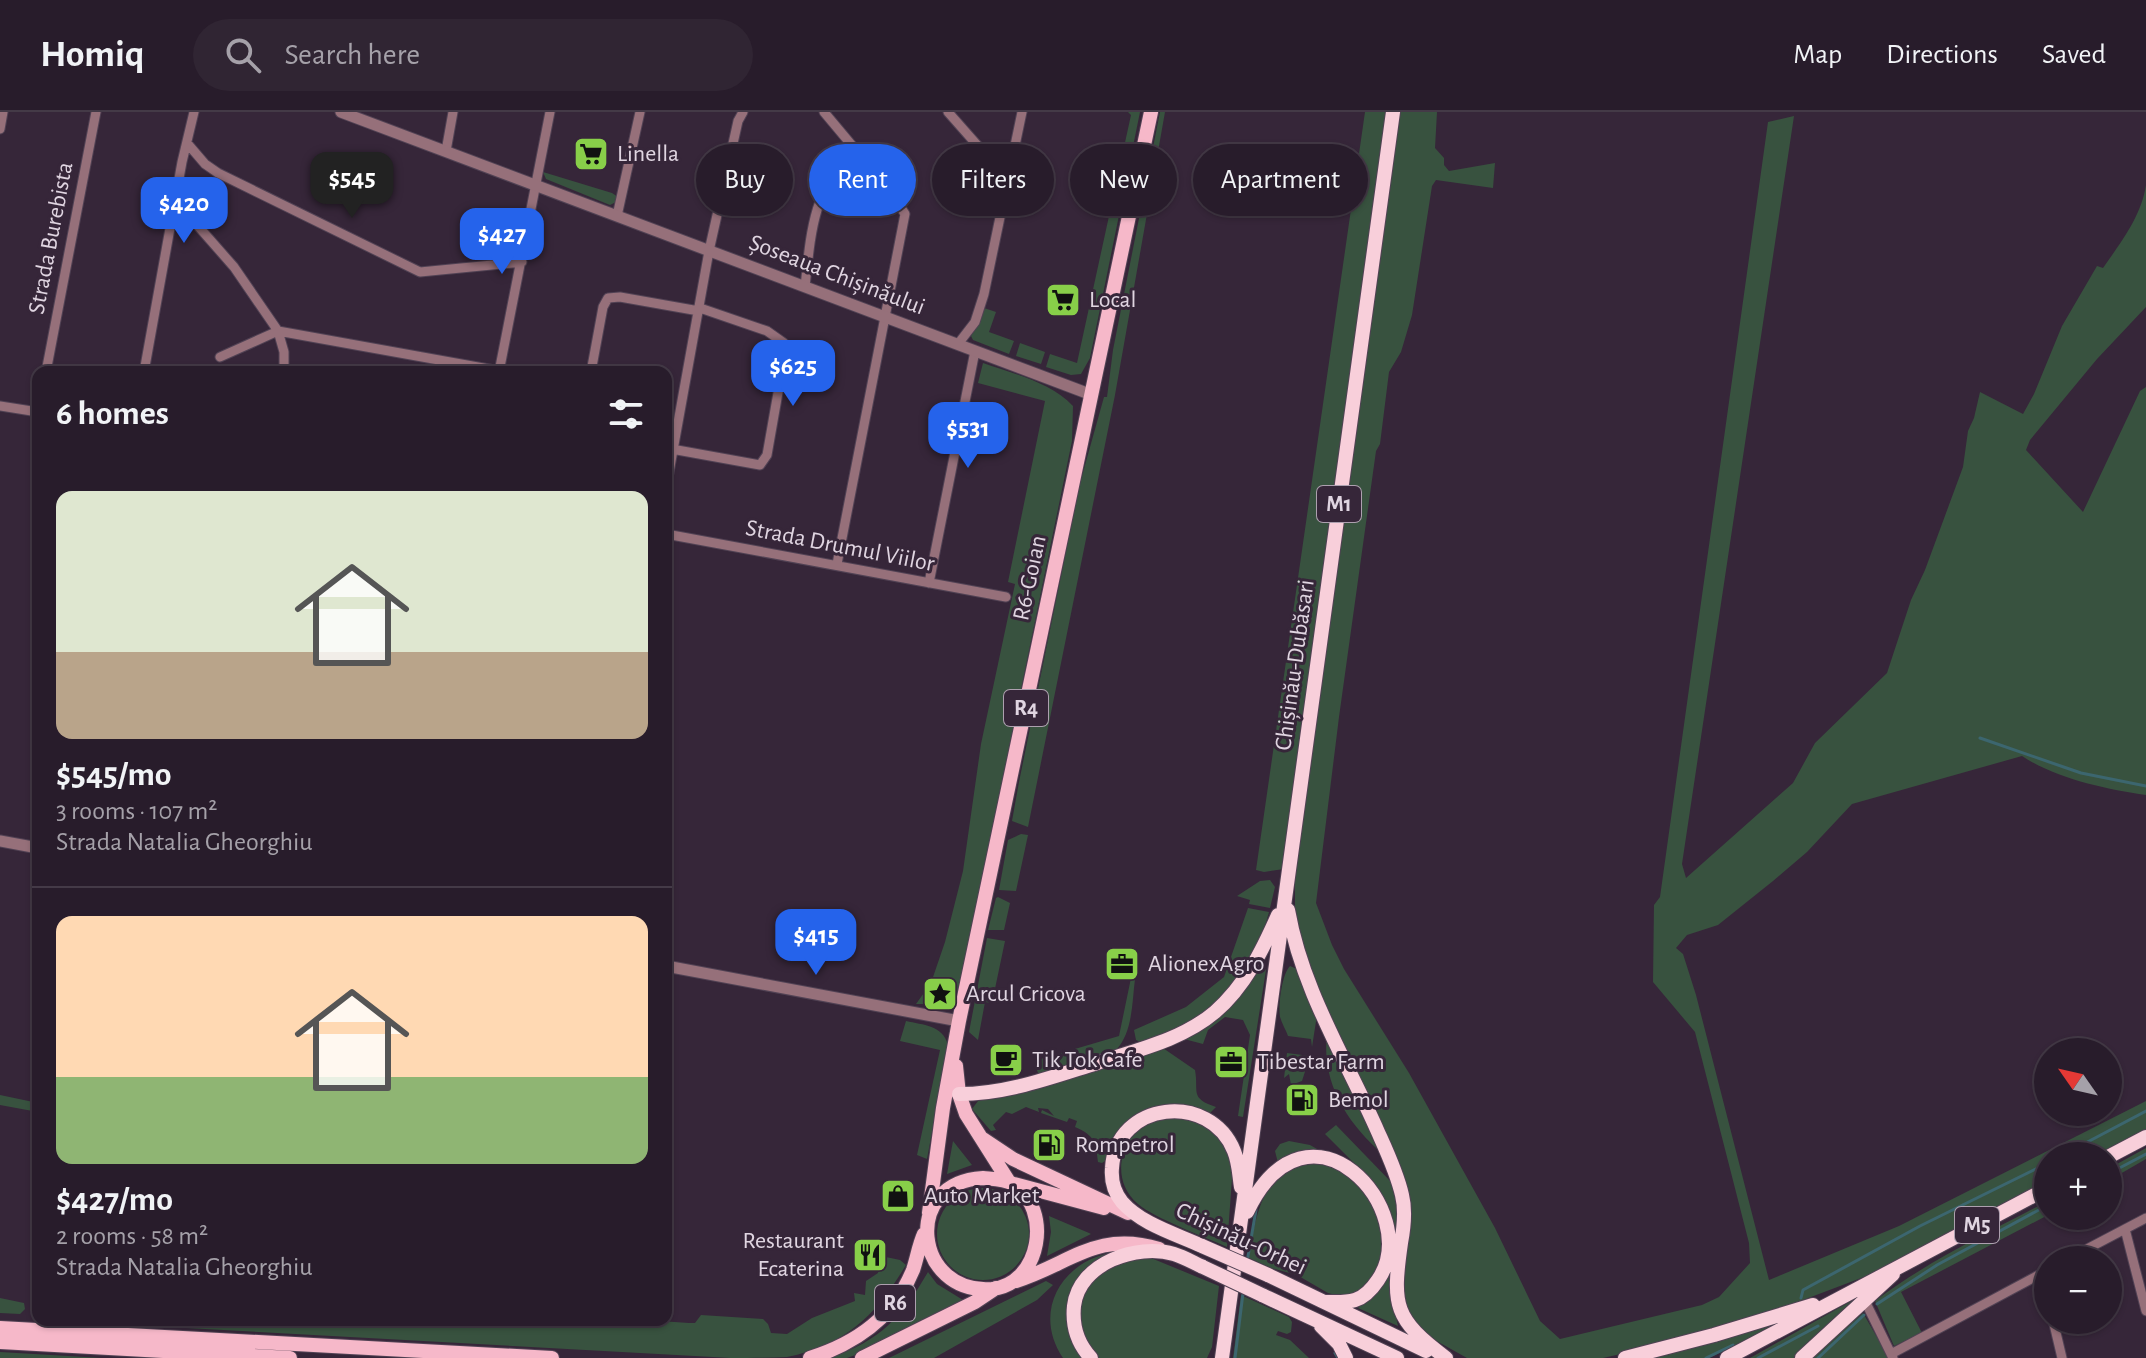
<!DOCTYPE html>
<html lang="en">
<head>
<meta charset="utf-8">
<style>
  :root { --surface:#281c2b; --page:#302533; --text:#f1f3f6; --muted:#a5a1a9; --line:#443a47; --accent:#2563eb }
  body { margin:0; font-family:"Alegreya Sans",sans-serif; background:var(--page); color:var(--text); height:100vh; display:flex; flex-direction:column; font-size:30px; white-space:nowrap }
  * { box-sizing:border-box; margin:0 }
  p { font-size:26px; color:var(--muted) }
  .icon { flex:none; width:44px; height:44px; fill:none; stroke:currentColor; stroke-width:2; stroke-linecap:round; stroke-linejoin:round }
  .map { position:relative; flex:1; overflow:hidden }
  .side { position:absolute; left:32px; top:254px; width:640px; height:960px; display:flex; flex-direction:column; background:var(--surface); border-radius:16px; box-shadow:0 2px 6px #0004,0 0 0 2px var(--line) }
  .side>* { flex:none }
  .hud { position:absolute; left:696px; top:32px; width:760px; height:72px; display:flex; gap:16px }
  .needle { width:52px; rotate:304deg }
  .fabs { position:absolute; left:2034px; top:926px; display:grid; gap:16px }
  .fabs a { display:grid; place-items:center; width:88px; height:88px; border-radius:50%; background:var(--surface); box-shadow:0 2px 6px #0004,0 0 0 2px var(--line); font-size:40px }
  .price { position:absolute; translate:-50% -68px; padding:0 18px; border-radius:16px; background:var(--accent); color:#fff; font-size:26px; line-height:52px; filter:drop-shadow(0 2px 4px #0008) }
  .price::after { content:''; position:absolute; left:50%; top:48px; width:24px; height:18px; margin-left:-12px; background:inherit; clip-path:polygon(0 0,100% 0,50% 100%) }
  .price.on { background:#222; color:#fff }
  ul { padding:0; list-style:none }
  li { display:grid; align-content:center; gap:16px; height:424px; padding:0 24px }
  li+li { border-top:2px solid var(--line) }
  li span { display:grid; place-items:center; height:248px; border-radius:16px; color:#555 }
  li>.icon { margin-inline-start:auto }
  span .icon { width:144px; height:144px; fill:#fffc; stroke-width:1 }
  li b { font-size:34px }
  h2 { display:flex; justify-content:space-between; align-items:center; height:96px; padding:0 24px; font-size:34px }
  .tag { padding:0 28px; border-radius:36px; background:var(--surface); box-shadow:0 2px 6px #0004,0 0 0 2px var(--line); font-size:28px; line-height:72px }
  .tag.on { background:var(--accent); color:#fff }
  header { display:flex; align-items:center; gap:48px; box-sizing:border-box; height:112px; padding:0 40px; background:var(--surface); border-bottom:2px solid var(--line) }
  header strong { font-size:38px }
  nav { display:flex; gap:44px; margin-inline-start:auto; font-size:28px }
  .search { width:560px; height:72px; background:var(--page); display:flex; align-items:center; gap:20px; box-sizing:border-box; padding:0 28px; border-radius:44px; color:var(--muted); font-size:30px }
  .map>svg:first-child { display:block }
</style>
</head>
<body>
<header>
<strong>Homiq</strong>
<div class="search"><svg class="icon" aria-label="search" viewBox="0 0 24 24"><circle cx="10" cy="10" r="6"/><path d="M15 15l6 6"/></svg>Search here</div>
<nav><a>Map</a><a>Directions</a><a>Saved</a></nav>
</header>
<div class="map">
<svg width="2146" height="1246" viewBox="0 0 2146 1246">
  <rect width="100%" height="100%" fill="#362639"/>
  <path fill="#38523f" d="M1128,0H1140L1090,246L1081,262L1071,263L1046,255L1050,242L1077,251L1131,3Z
    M1160,0H1165L1115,283L1028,715L1012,709L1019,670L1080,371L1104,285H1107L1113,238Z
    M1365,0H1389L1284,757L1264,760L1256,758Z
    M1397,0H1437L1435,36L1444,46V53L1449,59L1495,51L1493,76L1436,68L1432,74L1412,203L1401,240L1389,260L1380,332L1376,339L1339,605L1316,791L1332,833L1344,857L1409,961L1495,1116L1540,1209L1560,1227L1702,1193L1719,1185L1750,1151L1749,1131L1695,920L1653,870L1654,793L1660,785L1768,10L1794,4L1682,752L1686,766L1793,671L1815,631L1887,561L1911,488L1925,458L1963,355L1968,319L1974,306L1980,280L2023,302L2034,282L2062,214L2097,154L2103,156C2121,130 2141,105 2146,73V195L2097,247L2030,328L2026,338L2083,400L2140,279L2146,275V683C2105,677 2057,667 2022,644L1852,692L1807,740L1773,769L1718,813L1687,823L1676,836L1683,842L1696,883L1769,1168L1899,1114L2146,989V1019L2099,1044H2048V1071L1877,1160L1766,1202L1660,1233L1603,1246H1467L1417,1218L1402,1189L1408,1092L1319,885L1295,815V748Z
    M543,60L612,81L618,85L616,90L610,93L546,67Z
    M984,196L996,200L989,220L1014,229L1009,242L973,228L971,224Z
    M1020,231L1045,240L1041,252L1016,244Z
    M983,251C1014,262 1050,270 1073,294L1072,329L958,884L946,881L941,887L933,886L931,892H916L931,871L945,830L963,759L981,632L1015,472L1008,470L1045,289L978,271Z
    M1021,722L1028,723L1016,779L999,778L1008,728Z
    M1270,768L1275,775L1270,796L1249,792L1250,788L1237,784L1260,769Z
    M998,785L1010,791L1004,818H988L996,786Z
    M1248,796L1269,800C1258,842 1234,887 1194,909C1178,918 1159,924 1143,931L1136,928L1134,918L1186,895L1224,865Z
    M987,826L1005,829L992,891L985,890L978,928L969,920Z
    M1264,853L1266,858L1243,1005L1238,1004L1250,923L1243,908L1225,905L1208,918L1203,932L1184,927L1259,854Z
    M1290,854L1297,857L1317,903L1312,935L1311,927L1288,924C1286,918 1282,912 1280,905C1278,893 1282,862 1290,854Z
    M1131,866L1135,867C1132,890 1133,920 1116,938L1039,964L1034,949L1119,924Z
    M906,909C923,913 943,913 948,933L927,1047L917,1043L940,938L900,929Z
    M1327,923L1383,1042C1348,1012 1321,971 1327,923Z
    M1160,934L1195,958C1199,980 1189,986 1216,995L1208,1003C1179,990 1170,991 1142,1005C1119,1016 1114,1022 1108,1047L1102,1051L1098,1050C1096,1030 1094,1023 1075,1015L1077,1009L1069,1006L1067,1010L1041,1001L1042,998L1054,1004L1048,997L1038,996L1039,1000L1026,995L1012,1002L1006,1000L993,1013L996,1018L991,1019L972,997L978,989L1055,969Z
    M1287,941L1310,944L1302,969L1291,973L1289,962L1284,966Z
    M0,983L38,991V1000L0,993Z
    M1190,1004L1219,1022L1233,1053L1227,1135C1205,1125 1154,1106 1138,1092C1108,1066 1121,1023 1154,1006C1163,1002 1179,1004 1190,1004Z
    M1336,1013L1395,1074L1399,1104L1394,1196L1398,1214L1358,1196L1383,1170L1391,1154L1394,1130L1363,1060L1325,1022Z
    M953,1029L972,1053L947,1062Z
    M1289,1029L1310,1033L1324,1041L1296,1042L1278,1051L1275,1039L1280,1032Z
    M2146,1036V1047L2108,1069V1057Z
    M1317,1050L1345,1058L1373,1092L1384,1131L1379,1158L1360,1180L1340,1184L1328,1181L1297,1163L1271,1156L1249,1146C1254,1113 1259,1073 1291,1055C1298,1051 1309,1051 1317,1050Z
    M937 1122a46 46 0 1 1 92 0a46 46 0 1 1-92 0Z
    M2048,1089V1103L1901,1180L1922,1221L1894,1234L1875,1189C1928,1149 1989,1120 2048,1089Z
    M1049,1104L1089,1121L1091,1122L1047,1144L1051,1120Z
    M1114,1140L1073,1181L1085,1246H1063C1032,1200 1061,1149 1114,1140Z
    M881,1144L900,1148L906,1153C876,1203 846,1233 787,1245C769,1246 749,1246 731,1246L186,1216L152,1208H645L689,1211H695L701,1203L763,1207L768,1212L771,1221L787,1222L812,1206L855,1189L854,1181L865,1183L866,1169L878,1161Z
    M1151,1146L1219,1174L1212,1235L1207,1246H1096C1092,1239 1086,1232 1083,1225C1081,1219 1081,1212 1080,1206C1076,1163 1114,1148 1151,1146Z
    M928,1160L937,1172L963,1188L858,1242L847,1246H830C881,1228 901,1206 928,1160Z
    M1046,1169L1053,1173L1037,1188L934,1246H889Z
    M1241,1183L1289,1205L1292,1210L1291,1220L1287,1222L1278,1219L1276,1223L1290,1228L1309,1246H1233Z
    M0,1186L24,1191L25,1197L20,1202L0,1201Z
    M1853,1188L1855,1189L1795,1246H1750Z
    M1863,1201L1889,1246H1809Z
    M1786,1208L1709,1246H1647Z
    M0,1240L102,1246H0Z"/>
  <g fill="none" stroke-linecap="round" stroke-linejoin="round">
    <path stroke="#3c666f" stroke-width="3" d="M1980,626L2081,661L2146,674
      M2061,1044L2146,999
      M2108,1062L2146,1042
      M1247,1150L1256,1098
      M1801,1186L1803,1178L1920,1114L2048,1051
      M1877,1192L1937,1153L2048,1093
      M1335,1241L1338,1246
      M1235,1246L1243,1181
      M1706,1246L1733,1233
      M1758,1246L1818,1214
      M1818,1246L1864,1203"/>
    <g stroke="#514254" stroke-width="11">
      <path id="minor" d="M824,0L891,80L905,102L837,452
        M948,0L1008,68
        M0,17L3,0
        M187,31L205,52L218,61L420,160L522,150
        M446,39L453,0
        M176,89L234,155L278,219L284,240V260
        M617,104L640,0
        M805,175C811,118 813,79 854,36
        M958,232L975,210L984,182L1022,0
        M220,245L278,219L500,259
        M46,260L96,0
        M144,260L182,50L194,0
        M499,260L550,0
        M591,260L603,195L608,186L620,185L699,199
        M0,294L38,300
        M666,336L760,353L767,343L785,241L784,231L767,219L700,196
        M666,377L709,139L738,9L743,0
        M666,422L1006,485
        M929,471L975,239
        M2125,1117L2146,1199
        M2066,1148L2146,1106
        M2041,1161L2048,1188
        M1865,1189L1893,1246
        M2053,1208L2062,1246
        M1891,1242L2048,1158"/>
    </g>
    <g stroke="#514254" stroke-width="13">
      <path id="tertiary" d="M341,0L1092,283
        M0,729L38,736
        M666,854L959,909"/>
    </g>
    <g stroke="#514254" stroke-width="16">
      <path id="primary" d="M956,954L959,982L966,1002L1009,1070
        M983,1027L1013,1047L1128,1101
        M983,1066C992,1067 1005,1067 1013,1072C1053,1097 1041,1172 992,1177C914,1183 901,1070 983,1066Z
        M1014,1072L1104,1096
        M929,1101L943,996L959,909L1151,0
        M1016,1169C1070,1152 1097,1118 1159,1137
        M0,1216L552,1246
        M0,1230L290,1246
        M810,1246C857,1231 894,1205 913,1158C917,1146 919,1133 924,1122
        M862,1246L975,1190L996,1176"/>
    </g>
    <g stroke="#514254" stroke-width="16">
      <path id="trunk" d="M1288,798C1302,878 1346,947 1378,1020C1387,1040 1397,1061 1402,1083C1406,1099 1404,1115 1401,1131C1392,1194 1394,1207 1446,1246
        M959,982C1007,982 1052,965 1097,951C1137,938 1182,928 1215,900C1245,874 1262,839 1278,803
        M2108,1045L2146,1025
        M1247,1100C1308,971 1425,1099 1378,1168C1372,1177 1365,1185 1355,1188C1346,1191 1334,1190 1325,1190
        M1202,1134C1176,1122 1141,1112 1122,1090C1114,1080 1111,1068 1112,1056C1116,989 1210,979 1234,1039C1239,1051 1239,1063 1241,1075
        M1268,1163L1426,1239
        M1262,1183L1397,1246
        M1321,1214L1339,1232L1346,1246
        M1091,1246C1077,1231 1072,1214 1074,1194C1079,1151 1137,1131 1174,1142C1184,1145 1194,1151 1203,1155
        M1222,1246L1393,0
        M1625,1246L1714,1223L1813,1193
        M1727,1246L2048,1076
        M1802,1246L1893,1162"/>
    </g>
    <use href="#minor" stroke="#96707a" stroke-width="9"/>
    <use href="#tertiary" stroke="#96707a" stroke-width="11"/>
    <use href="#primary" stroke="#f6b8c9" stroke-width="14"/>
    <use href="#trunk" stroke="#f8cfda" stroke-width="14"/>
    <g stroke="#514254" stroke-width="16" stroke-linecap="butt">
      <path id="trunk-bridge" d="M1202,1134L1268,1163
        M1203,1155L1262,1183"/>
    </g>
    <use href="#trunk-bridge" stroke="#f8cfda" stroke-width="14"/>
  </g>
  <defs>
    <g id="supermarket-square" transform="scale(1.8)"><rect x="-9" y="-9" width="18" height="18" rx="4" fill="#88cf49" stroke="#362639"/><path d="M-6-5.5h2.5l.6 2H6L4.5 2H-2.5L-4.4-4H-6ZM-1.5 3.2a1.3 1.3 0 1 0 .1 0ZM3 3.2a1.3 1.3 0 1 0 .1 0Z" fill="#111"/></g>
    <g id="office-square" transform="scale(1.8)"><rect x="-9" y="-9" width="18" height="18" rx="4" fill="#88cf49" stroke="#362639"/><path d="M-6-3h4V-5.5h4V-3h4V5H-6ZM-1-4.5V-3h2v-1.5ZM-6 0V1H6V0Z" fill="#111"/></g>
    <g id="sight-square" transform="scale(1.8)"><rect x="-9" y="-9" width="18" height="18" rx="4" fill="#88cf49" stroke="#362639"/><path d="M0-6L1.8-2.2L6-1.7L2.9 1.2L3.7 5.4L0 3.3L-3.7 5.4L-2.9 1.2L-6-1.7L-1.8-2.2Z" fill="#111"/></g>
    <g id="cafe-square" transform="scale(1.8)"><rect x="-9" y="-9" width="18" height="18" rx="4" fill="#88cf49" stroke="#362639"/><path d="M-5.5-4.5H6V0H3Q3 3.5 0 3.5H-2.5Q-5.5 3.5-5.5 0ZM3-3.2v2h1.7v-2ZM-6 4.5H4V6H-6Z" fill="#111"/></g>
    <g id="fuel-square" transform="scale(1.8)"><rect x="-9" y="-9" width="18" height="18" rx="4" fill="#88cf49" stroke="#362639"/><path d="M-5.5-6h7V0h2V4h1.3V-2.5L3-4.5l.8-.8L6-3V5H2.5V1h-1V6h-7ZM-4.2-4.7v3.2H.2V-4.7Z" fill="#111"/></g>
    <g id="shop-square" transform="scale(1.8)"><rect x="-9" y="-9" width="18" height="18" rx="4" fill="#88cf49" stroke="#362639"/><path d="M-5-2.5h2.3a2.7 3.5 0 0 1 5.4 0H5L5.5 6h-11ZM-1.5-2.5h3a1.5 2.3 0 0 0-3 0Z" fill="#111"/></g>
    <g id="restaurant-square" transform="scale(1.8)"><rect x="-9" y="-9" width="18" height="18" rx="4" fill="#88cf49" stroke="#362639"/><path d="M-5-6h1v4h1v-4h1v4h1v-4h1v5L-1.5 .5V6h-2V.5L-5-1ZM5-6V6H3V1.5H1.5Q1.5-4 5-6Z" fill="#111"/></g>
  </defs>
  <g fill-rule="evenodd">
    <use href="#supermarket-square" x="591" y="42"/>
    <use href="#supermarket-square" x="1063" y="188"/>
    <use href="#office-square" x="1122" y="852"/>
    <use href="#sight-square" x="940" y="882"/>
    <use href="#cafe-square" x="1006" y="948"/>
    <use href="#office-square" x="1231" y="950"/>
    <use href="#fuel-square" x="1302" y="988"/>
    <use href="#fuel-square" x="1049" y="1033"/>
    <use href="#shop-square" x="898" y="1084"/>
    <use href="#restaurant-square" x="870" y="1143"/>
  </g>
  <g text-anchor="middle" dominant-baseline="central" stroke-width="6" stroke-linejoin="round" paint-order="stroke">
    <g fill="#362639" stroke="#ada0af" stroke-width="2">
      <rect x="1317" y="374" width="44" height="36" rx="6"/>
      <rect x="1004" y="578" width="44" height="36" rx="6"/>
      <rect x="1955" y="1095" width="44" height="36" rx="6"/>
      <rect x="875" y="1173" width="40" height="36" rx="6"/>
    </g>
    <g font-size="22" font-weight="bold" fill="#e0d5e1">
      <text x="1339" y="392">M1</text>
      <text x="1026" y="596">R4</text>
      <text x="1977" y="1113">M5</text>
      <text x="895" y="1191">R6</text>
    </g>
    <g font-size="24" fill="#e0d5e1" stroke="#362639" text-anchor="start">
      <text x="617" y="42">Linella</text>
      <text x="1089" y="188">Local</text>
      <text x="1148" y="852">AlionexAgro</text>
      <text x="966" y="882">Arcul Cricova</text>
      <text x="1032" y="948">Tik Tok Cafe</text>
      <text x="1257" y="950">Tibestar Farm</text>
      <text x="1328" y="988">Bemol</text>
      <text x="1075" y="1033">Rompetrol</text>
      <text x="924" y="1084">Auto Market</text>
      <text x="844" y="1129" text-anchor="end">Restaurant<tspan x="844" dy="28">Ecaterina</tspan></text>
    </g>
    <g font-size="24" fill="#e0d5e1" stroke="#362639">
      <text transform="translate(51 126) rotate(-79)">Strada Burebista</text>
      <text transform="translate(837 163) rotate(21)">Șoseaua Chișinăului</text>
      <text transform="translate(840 434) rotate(11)">Strada Drumul Viilor</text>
      <text transform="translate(1030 466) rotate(-78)">R6-Goian</text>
      <text transform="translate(1295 553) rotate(-82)">Chișinău-Dubăsari</text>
      <text transform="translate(1241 1127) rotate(25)">Chișinău-Orhei</text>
    </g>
  </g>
</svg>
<div class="fabs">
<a><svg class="needle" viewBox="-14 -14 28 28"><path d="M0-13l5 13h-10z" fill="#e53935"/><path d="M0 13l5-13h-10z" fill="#a5a1a9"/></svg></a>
<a>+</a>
<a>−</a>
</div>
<b class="price on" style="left:352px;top:108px">$545</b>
<b class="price" style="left:184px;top:133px">$420</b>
<b class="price" style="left:502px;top:164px">$427</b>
<b class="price" style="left:793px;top:296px">$625</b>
<b class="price" style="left:968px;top:358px">$531</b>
<b class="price" style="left:816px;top:865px">$415</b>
<div class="hud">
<a class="tag">Buy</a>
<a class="tag on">Rent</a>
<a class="tag">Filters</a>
<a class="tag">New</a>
<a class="tag">Apartment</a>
</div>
<section class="side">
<h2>6 homes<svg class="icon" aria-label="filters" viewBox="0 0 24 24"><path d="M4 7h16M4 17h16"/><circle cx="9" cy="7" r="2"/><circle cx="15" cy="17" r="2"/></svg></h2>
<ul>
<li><span style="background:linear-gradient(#dfe7d0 65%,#b9a48a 0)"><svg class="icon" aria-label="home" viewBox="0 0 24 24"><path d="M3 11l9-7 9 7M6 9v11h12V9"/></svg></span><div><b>$545/mo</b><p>3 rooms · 107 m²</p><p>Strada Natalia Gheorghiu</p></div></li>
<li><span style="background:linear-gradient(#ffd9b3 65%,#8fb573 0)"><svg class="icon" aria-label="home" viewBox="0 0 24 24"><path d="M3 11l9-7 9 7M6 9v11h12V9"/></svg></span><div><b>$427/mo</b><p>2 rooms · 58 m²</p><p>Strada Natalia Gheorghiu</p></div></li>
</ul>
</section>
</div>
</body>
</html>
